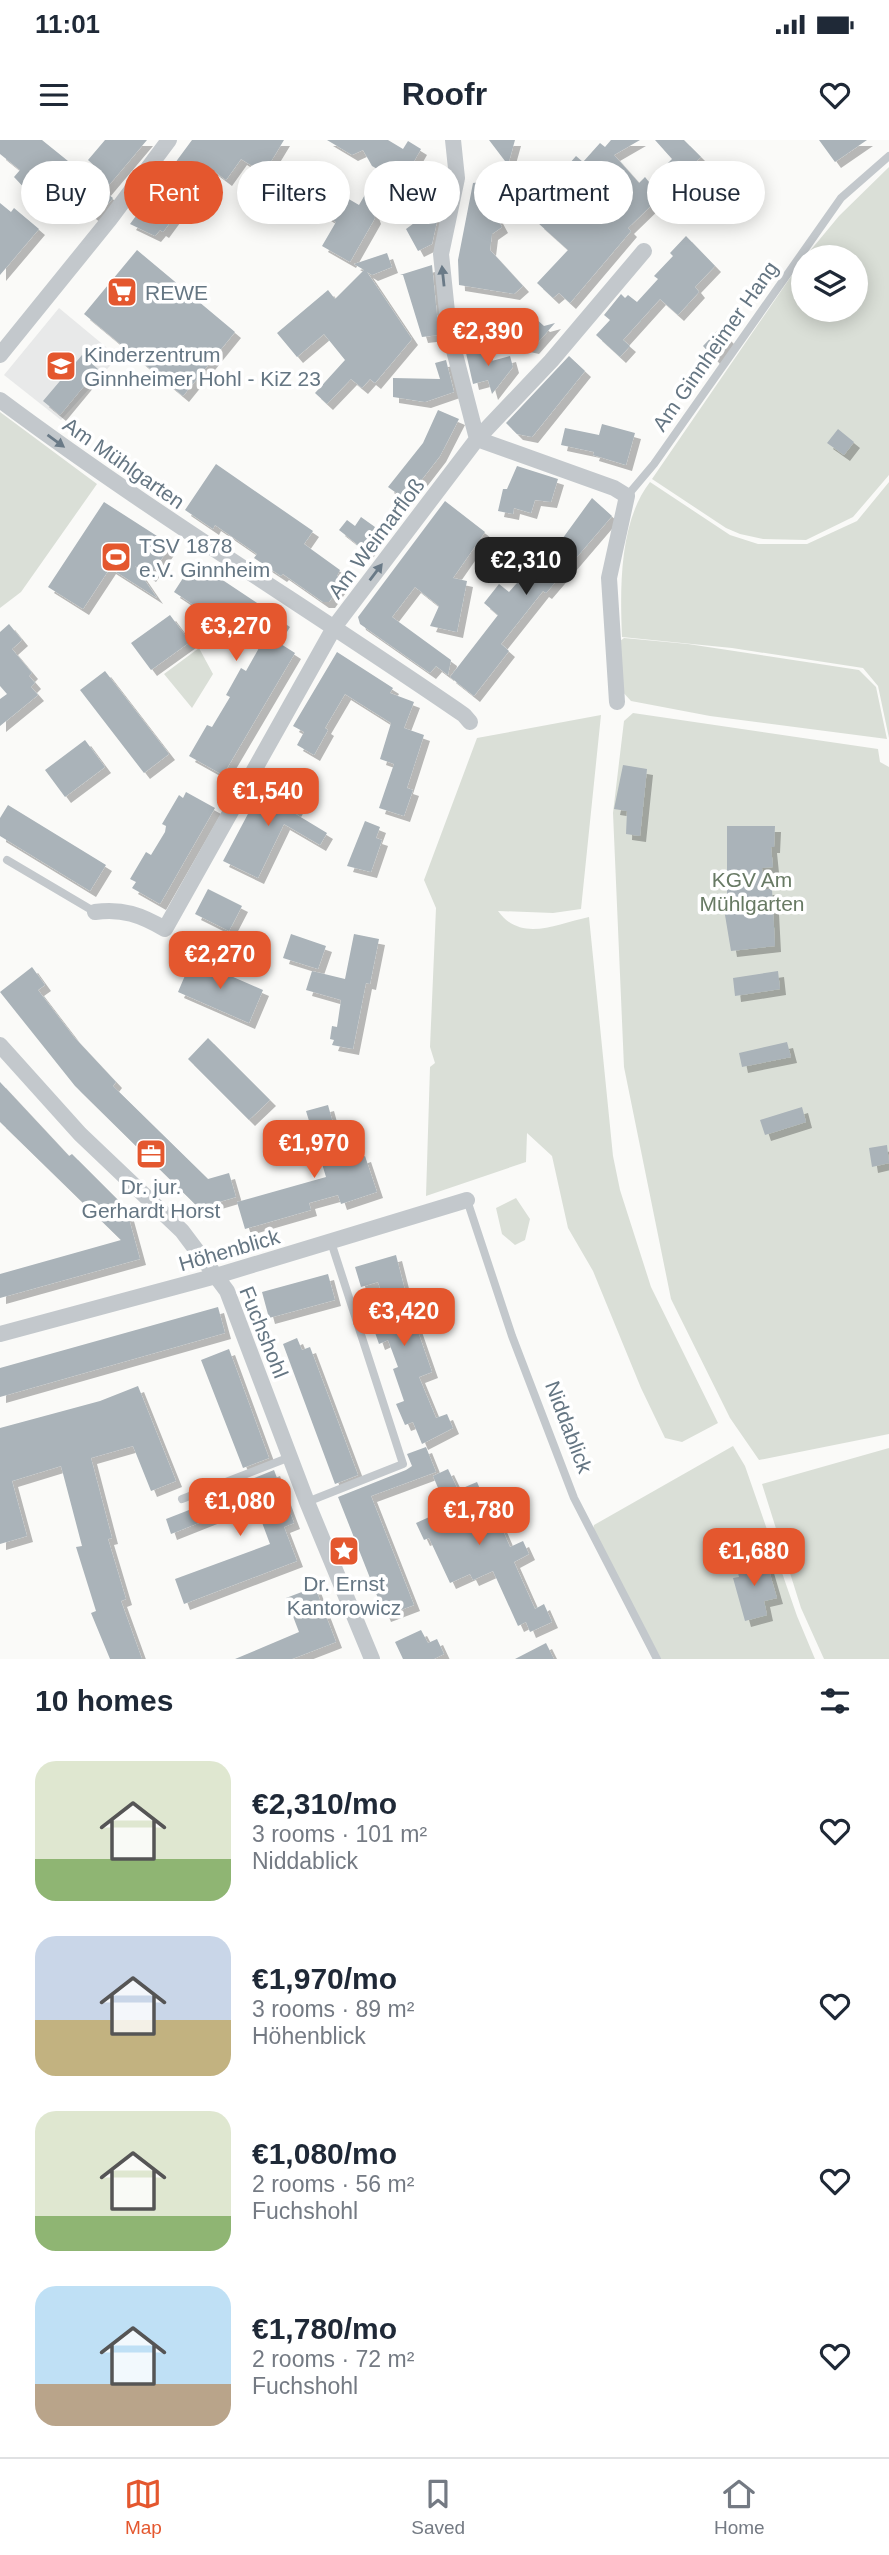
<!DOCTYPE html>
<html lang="en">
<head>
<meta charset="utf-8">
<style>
  :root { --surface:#fff; --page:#f6f6f7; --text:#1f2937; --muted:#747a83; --line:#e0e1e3; --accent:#e4572e }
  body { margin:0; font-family:Helvetica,sans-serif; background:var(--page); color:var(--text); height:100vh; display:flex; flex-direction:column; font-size:26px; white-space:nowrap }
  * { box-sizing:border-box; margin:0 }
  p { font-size:23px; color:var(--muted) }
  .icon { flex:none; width:38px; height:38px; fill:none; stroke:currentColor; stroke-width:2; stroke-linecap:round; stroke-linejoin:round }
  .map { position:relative; height:1519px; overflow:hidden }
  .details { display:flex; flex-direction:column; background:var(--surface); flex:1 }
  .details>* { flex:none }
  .banner { position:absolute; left:21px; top:21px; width:847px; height:63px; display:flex; gap:14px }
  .tools { position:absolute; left:791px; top:105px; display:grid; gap:14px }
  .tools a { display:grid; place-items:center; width:77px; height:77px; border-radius:50%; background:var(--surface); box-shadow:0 4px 18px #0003; font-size:35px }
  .price { position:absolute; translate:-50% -60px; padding:0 16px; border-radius:14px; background:var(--accent); color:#fff; font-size:23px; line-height:46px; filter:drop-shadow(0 2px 4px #0008) }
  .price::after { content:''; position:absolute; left:50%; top:42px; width:21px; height:16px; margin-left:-10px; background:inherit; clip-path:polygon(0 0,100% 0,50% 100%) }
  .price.active { background:#222; color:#fff }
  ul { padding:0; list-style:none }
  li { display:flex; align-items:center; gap:21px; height:175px; padding:0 35px }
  li span { display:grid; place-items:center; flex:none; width:196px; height:140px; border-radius:21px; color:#555 }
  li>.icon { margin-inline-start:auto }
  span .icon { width:84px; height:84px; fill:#fffc; stroke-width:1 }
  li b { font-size:30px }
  h2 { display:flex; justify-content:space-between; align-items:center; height:84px; padding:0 35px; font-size:30px }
  .pill { padding:0 24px; border-radius:32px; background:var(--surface); box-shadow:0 4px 18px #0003; font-size:24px; line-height:63px }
  .pill.active { background:var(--accent); color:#fff }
  .status { display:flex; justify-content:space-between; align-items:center; height:49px; padding:0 35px; background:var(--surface); direction:ltr }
  .status svg { height:19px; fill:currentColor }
  header { display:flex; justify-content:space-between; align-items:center; height:91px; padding:0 35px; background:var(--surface); font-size:32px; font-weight:700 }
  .tabs { display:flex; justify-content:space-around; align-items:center; height:98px; border-top:2px solid var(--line); background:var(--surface); font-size:19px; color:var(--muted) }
  .tabs a { display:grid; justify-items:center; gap:4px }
  .tabs .active { color:var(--accent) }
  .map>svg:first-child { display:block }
</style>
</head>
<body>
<div class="status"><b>11:01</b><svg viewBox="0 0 49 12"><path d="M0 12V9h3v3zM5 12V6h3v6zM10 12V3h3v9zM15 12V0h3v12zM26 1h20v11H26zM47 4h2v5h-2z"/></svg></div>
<header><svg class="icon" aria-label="menu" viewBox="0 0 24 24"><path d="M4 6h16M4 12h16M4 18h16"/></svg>Roofr<svg class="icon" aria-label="heart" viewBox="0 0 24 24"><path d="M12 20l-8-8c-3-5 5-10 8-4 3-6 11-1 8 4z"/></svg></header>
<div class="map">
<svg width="889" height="1519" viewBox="0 0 889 1519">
  <defs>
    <filter id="shadow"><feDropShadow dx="6" dy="6" stdDeviation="0" flood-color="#0004"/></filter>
  </defs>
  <rect width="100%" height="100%" fill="#fafaf8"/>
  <path fill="#e8e9e9" d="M59,168L118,217L61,280L4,235Z"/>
  <path fill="#dadfd7" d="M889,27V335L853,377L806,400L763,399L740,394L726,388L652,339L803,119V170H856V117H805L839,76Z
    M0,272L97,344L21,452L0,468Z
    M650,342L730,395L758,404H807L857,381L889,342V598L878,546L863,528L732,508L622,497C620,448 619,382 650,342Z
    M624,498L688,504L859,530L876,547L887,599L710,576L631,561L621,550L620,501Z
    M199,508L213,534L192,568L164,534Z
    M633,573L878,609L880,622L889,627V1294L759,1320L730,1278L671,1159L624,927L613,673L624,581Z
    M601,575L581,769L553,773L498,771C521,803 556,784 589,777L613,1016L620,1050L651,1147L718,1283L682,1302L665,1298L641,1248L593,1131L568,1088L552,1016L527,993L526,1022L426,1056L430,927L435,923L430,907L436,768L424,740L477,598Z
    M516,1058L530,1079L525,1100L515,1105L502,1094L496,1068Z
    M733,1306L745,1326L797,1476L815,1519H661L593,1389L594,1385Z
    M889,1308V1519H824L801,1468L762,1344Z"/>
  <path fill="#aab3b9" filter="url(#shadow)" d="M0,0H42L68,21L55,39L51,36L30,54L14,37L20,30L0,14Z
    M105,0H147L104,51L113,58L96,78L73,59L99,30L88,20Z
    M192,0H284L264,33L241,19L226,40L210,28L163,92L160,90L155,96L130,84Z
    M327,0H388L403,9L408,1L421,9L413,23L440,40L427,66L395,48L389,58L377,35L379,30L372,26L363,10L352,15Z
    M489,0H515L508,25Z
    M611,0H640L614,15L639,43L645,37L649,42L672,19L655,0H684L701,17L670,46L687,64L678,74L661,56L628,88L631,91L570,163L559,153L553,158L537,143L568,110L538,83L560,59L527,64L523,37L563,31L576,16L583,22L600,3L605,7Z
    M819,0H867L835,22Z
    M504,39L495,74L502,87L492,94L490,110L523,146L514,154L459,145L458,120L473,43Z
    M323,44L359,65L366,53L375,78L350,122L322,106L336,82L322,73L312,61Z
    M0,63L11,72L14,68L39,89L0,135Z
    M425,75L438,77L432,104L418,111L406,89Z
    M686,96L715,126L695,147L699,152L678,175L660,159L623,200L630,206L620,217L596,195L610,180L604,175L621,154L625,158L628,155L637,162L658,139L654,136L673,116L670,113Z
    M137,110L235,192L183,256L84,174Z
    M387,113L392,127L372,135L367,132L412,199L375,243L370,239L362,248L351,239L327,264L315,253L345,220L324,194L297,217L277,193L328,150L335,159L364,130L354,124Z
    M432,125L439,195L422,197L403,135H400Z
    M524,168L544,186L555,183L533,208L524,206L525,193L529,191Z
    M477,174L479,190L460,192L459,176Z
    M719,189L731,201L714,218L703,206Z
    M486,206L488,222L510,216L513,227L492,254L488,240L473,244L466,213Z
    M82,215L98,229L60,275L43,261Z
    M569,216L585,231L532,297L517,294L506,283Z
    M446,220L454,252L425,262L393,257V238L440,239L435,223Z
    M438,270L459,279L440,316L406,360L388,347L423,303Z
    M602,284L635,293L626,325L593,315L594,312L561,305L565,288L599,295Z
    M838,289L854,302L844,315L827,303Z
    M216,324L313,391L304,404L340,430L337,436L344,441L329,462H323L283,434L281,436L254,418L257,414L215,385L213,389L185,370Z
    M517,326L558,339L551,362L535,360L531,373L514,368L513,374L498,371L503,349H507Z
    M592,358L612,376L546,453L543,451L501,504L509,511L474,556L450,537L498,475L484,463L499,444L509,452L556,399L560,402Z
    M445,361L485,392L453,438L467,441L457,492L430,486L439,466L415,447L392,477L451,520L448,535L436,526L430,533L360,484L358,477Z
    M104,362L171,405L150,436L135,426L157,458L110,428L83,469L48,447Z
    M361,377L382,392L367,412L339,390L347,380L355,386Z
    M194,421L284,481L273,499L295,513L223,635L189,616L207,585L212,587L230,557L226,555L241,528L246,531L259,508L174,452Z
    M170,475L190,502L151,530L131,503Z
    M9,484L22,500L12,509L32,533L29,536L35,543L31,547L38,555L0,586V559L7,554L0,546V492Z
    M337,512L393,548L390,553L414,562L404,588L424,595L407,648L413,650L404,676L379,668L394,624L380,619L391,583L345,554L325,588L328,590L314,615L297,605L304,592L293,586Z
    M105,531L169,614L144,633L80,550Z
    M85,600L105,627L65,657L45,630Z
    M623,625L647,629L640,696L626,694L627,671L614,669Z
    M267,638L302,659L294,673L327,693L320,705L284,684L258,738L223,721Z
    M186,652L215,668L160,764L132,748L136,742L130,739L146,712L151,715L165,692L166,686L162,684L179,655L183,658Z
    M8,665L106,725L90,751L0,696V678Z
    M365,681L380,687L376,698L382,700L371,732L347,726Z
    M727,686H775L774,707H771L773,727L762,728L763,749H772L775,806L731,811L723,763L727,762Z
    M208,749L242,766L229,791L195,774Z
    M291,794L326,806L318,829L283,818Z
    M354,794L379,799L370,844L366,843L353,909L332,905L334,900L330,899L332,886L337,887L341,860L306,850L312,831L345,839Z
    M192,819L263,850L249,883L178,852Z
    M32,827L45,845L38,850L74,897L116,942L113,946L208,1039L229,1033L236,1057L199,1068L75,946L0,852Z
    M778,831L780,849L735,856L733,838Z
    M208,898L270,960L249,980L188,919Z
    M787,902L791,917L742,927L739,913Z
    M0,942L69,1016L72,1014L126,1068L140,1119L0,1158V1134L121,1100L0,982Z
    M328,965L344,1023L365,1016L377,1052L341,1064L338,1055L309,1063L311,1070L245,1089L237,1062L326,1037L306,971Z
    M802,967L806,982L765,995L760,980Z
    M887,1005L889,1023L872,1027L869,1008Z
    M396,1115L409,1166L432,1232L419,1237L436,1278L447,1274L453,1288L422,1304L413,1282L405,1285L396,1264L404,1261L393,1229L398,1227L388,1200L379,1204L373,1187L391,1181L378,1142L361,1147L355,1127Z
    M328,1134L335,1160L269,1178L262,1152Z
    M218,1167L225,1193L0,1257V1228Z
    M297,1198L302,1210L310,1207L358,1335L335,1344L283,1204Z
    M229,1209L269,1318L243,1328L201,1220Z
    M138,1246L176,1341L151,1351L133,1306L91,1318L112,1398L108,1399L126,1459L121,1461L142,1519H110L91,1473L96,1471L76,1407L82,1406L61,1326L12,1341L27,1396L0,1404V1288L100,1261Z
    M426,1307L436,1332L371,1356L414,1465L385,1476L338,1357L406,1330L412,1326L407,1314Z
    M448,1329L458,1350L477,1342L493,1379L497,1377L510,1407L523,1401L529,1414L514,1422L535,1469L544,1464L552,1482L530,1492L526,1482L518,1486L493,1431L473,1440L470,1434L450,1443L429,1398L424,1400L416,1383L447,1369L433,1336Z
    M274,1330L294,1383L284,1387L297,1421L184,1464L175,1439L270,1404L254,1361L171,1394L166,1379L248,1347L247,1341Z
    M765,1417L777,1458L764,1461L767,1475L745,1481L733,1438L739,1437L736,1425Z
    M315,1447L336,1502L292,1519H235L299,1492L286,1458Z
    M421,1490L428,1503L437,1499L444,1514L434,1519H403L395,1502Z
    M546,1503L554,1519H515Z"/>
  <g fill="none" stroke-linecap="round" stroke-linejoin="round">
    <path stroke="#c3c8cc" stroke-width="8" d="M627,356L654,324L841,58L889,16
      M7,720L95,772
      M467,1060L512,1196L574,1358L657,1519
      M182,1359L290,1317
      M307,1362L403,1324L331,1102"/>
    <path stroke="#c3c8cc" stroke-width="16" d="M453,0L457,38L441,114L449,191L477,299
      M0,215L110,79L169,0
      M0,260C150,372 310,469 464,575L470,582
      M477,299L614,348L627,356L609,438L617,562
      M95,772C122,768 141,775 165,789L335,486L477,299L551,221L644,111
      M0,905L80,994L182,1091L227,1151L307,1362L372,1519
      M0,1194L216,1136L467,1060"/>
  </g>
  <defs><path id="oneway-solid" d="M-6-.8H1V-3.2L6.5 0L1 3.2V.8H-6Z" transform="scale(1.75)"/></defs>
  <g fill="#6a7a87">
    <use href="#oneway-solid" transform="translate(443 136) rotate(-96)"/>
    <use href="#oneway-solid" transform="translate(56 301) rotate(36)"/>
    <use href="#oneway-solid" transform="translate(376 432) rotate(-53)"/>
  </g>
  <defs>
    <g id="supermarket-square" transform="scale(1.575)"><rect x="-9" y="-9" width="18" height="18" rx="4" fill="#e4572e" stroke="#fff"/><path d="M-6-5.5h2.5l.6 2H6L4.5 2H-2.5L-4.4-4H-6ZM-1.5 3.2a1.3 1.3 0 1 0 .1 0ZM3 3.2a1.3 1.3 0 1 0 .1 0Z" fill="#fff"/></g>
    <g id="school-square" transform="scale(1.575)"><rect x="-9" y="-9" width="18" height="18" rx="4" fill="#e4572e" stroke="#fff"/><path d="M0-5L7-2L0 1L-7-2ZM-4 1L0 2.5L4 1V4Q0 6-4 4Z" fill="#fff"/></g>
    <g id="stadium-square" transform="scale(1.575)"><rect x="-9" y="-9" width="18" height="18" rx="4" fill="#e4572e" stroke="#fff"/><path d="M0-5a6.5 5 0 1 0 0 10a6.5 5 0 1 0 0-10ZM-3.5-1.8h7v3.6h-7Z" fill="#fff"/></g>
    <g id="office-square" transform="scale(1.575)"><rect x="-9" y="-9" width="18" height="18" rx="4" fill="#e4572e" stroke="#fff"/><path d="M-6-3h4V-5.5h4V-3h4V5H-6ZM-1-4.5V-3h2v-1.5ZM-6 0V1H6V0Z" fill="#fff"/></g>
    <g id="sight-square" transform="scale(1.575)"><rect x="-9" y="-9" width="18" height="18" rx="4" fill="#e4572e" stroke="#fff"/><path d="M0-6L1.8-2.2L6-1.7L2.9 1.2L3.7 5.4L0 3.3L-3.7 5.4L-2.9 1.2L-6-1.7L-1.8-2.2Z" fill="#fff"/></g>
  </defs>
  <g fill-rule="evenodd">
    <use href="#supermarket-square" x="122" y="152"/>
    <use href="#school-square" x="61" y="226"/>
    <use href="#stadium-square" x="116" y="417"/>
    <use href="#office-square" x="151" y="1014"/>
    <use href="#sight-square" x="344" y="1411"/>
  </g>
  <g text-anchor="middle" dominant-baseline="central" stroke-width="7" stroke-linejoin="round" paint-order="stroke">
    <g font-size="21" fill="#657683" stroke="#fff" text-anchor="start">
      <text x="145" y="152">REWE</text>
      <text x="84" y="214">Kinderzentrum<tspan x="84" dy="24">Ginnheimer Hohl - KiZ 23</tspan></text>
      <text x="139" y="405">TSV 1878<tspan x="139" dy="24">e.V. Ginnheim</tspan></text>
      <text x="151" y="1046" text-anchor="middle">Dr. jur.<tspan x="151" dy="24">Gerhardt Horst</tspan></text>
      <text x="344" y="1443" text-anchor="middle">Dr. Ernst<tspan x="344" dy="24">Kantorowicz</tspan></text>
    </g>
    <g font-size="21" fill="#657683" stroke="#fff">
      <text transform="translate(715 206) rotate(-55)">Am Ginnheimer Hang</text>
      <text transform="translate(124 323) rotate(35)">Am Mühlgarten</text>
      <text transform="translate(376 398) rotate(-53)">Am Weimarfloß</text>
      <text transform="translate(229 1110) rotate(-16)">Höhenblick</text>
      <text transform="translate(264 1192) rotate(68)">Fuchshohl</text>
      <text transform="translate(569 1287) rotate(69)">Niddablick</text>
    </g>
    <g font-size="21" fill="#687a64" stroke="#fff">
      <text x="752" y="739">KGV Am<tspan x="752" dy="24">Mühlgarten</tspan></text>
    </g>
  </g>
</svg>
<div class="tools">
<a><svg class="icon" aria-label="layers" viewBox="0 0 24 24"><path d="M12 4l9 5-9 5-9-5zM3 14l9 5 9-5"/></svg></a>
</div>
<b class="price" style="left:488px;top:228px">€2,390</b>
<b class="price active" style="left:526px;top:457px">€2,310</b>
<b class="price" style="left:236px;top:523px">€3,270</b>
<b class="price" style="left:268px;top:688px">€1,540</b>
<b class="price" style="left:220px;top:851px">€2,270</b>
<b class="price" style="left:314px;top:1040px">€1,970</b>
<b class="price" style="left:404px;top:1208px">€3,420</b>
<b class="price" style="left:240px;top:1398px">€1,080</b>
<b class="price" style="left:479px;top:1407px">€1,780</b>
<b class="price" style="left:754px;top:1448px">€1,680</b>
<div class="banner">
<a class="pill">Buy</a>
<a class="pill active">Rent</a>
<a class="pill">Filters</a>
<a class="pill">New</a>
<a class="pill">Apartment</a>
<a class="pill">House</a>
</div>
</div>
<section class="details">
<h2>10 homes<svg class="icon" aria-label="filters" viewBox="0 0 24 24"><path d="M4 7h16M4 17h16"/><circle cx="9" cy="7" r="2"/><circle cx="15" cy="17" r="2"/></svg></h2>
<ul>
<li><span style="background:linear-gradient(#dfe7d0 70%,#8fb573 0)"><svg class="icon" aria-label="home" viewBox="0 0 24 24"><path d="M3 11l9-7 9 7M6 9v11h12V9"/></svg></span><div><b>€2,310/mo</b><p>3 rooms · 101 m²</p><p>Niddablick</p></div><svg class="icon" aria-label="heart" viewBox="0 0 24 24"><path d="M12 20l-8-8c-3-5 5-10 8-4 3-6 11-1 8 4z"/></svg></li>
<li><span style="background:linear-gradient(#c9d6e8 60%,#c2b280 0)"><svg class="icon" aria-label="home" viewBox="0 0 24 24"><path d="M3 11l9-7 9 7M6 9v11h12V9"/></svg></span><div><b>€1,970/mo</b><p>3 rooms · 89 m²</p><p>Höhenblick</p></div><svg class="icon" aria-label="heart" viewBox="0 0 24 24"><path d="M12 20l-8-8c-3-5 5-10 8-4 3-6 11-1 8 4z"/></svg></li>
<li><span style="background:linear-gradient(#dfe7d0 75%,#8fb573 0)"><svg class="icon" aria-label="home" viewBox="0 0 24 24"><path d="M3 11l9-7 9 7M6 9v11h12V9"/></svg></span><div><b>€1,080/mo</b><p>2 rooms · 56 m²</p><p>Fuchshohl</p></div><svg class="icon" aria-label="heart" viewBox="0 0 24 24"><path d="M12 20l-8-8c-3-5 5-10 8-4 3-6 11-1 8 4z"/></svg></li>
<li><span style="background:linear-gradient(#bfe0f5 70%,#b9a48a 0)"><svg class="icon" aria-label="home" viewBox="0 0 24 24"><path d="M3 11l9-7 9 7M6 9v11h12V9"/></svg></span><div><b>€1,780/mo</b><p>2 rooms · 72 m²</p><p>Fuchshohl</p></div><svg class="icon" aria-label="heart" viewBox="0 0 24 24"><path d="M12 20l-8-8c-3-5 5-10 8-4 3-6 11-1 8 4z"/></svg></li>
</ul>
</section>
<nav class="tabs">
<a class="active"><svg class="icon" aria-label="map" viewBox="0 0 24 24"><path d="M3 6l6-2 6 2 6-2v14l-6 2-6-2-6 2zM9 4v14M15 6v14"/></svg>Map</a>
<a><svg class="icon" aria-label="saved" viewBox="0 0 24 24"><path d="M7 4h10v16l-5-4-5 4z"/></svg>Saved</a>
<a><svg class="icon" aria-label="home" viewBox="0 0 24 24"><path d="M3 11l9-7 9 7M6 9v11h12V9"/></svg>Home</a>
</nav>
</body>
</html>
